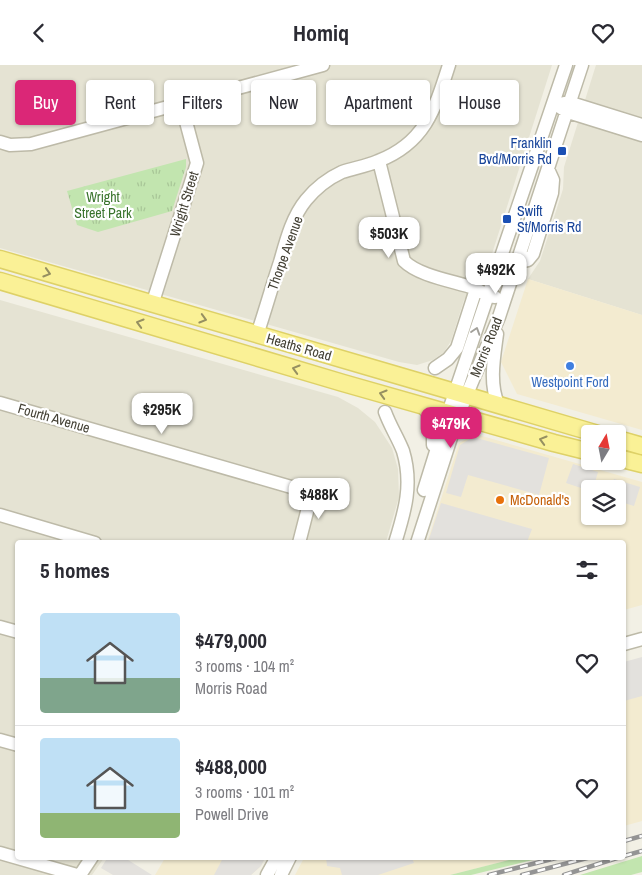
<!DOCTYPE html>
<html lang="en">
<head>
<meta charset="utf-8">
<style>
  :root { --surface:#fff; --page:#f2f2f3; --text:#2b2b33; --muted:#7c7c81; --line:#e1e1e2; --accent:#db2777 }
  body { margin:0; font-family:"Archivo Narrow",sans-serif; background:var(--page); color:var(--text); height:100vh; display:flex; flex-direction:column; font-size:19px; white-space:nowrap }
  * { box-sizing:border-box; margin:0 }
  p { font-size:16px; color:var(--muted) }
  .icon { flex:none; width:28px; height:28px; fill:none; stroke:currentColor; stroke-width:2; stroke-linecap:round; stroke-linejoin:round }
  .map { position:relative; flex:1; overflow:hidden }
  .sheet { position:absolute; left:15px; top:475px; width:611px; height:320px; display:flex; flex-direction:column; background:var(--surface); border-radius:5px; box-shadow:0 1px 4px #0004 }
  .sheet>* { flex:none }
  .top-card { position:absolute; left:15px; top:15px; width:612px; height:45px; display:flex; gap:10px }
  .needle { width:32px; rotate:10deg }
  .controls { position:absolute; left:581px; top:360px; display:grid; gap:10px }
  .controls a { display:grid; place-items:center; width:45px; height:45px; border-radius:5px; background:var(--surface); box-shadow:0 1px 4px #0004; font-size:25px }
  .price { position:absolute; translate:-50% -42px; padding:0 11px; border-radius:10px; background:#fff; color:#222; font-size:16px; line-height:32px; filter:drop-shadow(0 1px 2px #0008) }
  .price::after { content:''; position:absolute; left:50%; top:30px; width:15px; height:11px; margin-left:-8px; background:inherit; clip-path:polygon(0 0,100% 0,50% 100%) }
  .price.selected { background:var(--accent); color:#fff }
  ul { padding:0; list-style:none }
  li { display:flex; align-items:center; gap:15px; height:125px; padding:0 25px }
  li+li { border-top:1px solid var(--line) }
  li span { display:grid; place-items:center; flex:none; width:140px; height:100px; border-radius:5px; color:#555 }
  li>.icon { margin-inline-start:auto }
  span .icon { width:60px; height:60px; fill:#fffc; stroke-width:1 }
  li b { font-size:21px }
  h2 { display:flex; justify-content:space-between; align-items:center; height:60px; padding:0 25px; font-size:21px }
  .pill { padding:0 18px; border-radius:5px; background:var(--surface); box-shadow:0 1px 4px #0004; font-size:18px; line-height:45px }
  .pill.selected { background:var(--accent); color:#fff }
  header { display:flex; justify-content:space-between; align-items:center; height:65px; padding:0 25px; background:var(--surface); font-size:22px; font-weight:700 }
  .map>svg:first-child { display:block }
</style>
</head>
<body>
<header><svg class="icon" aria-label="back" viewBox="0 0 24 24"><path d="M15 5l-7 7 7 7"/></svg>Homiq<svg class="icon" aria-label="heart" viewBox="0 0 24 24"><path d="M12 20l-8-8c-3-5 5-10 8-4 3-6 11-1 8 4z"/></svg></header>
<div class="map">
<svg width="642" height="810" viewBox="0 0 642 810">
  <defs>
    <pattern id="park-tufts" width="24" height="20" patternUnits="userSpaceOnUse" patternTransform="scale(1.25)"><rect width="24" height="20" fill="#c2e5af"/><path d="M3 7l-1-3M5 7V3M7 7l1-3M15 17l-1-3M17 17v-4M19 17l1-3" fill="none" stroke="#a8c697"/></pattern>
  </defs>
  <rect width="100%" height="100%" fill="#f2f0e5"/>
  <path fill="#e5e3d3" d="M0,0H552L484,214L464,235L451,276L444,287L433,295L417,300L399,297L0,183Z
    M596,0H642V250L528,214L540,196L563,124L564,102Z
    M0,235L338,332L358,343L375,357L392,383L398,404L399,432L386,477L18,478V792L104,793L92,810H0Z"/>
  <path fill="#f3ebd0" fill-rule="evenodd" d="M528,214L642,250V365L517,329L501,297Z
    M475,369L642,417V540L624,545V478H427L459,378ZM590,424H618V451H590Z
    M642,593V756L624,761V598Z
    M165,793H265L261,801L251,810H155Z
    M304,793H517L450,810H295Z"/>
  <path fill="#c2e5af" d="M642,791V807L631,810H580Z
    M517,793H541L471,810H450Z"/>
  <path fill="url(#park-tufts)" d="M186,94V102L172,146L98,167L77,160L67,126Z"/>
  <path fill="#e3e1dd" d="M473,372L549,393L539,430L468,410L461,432L446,428L460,380Z
    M573,399L598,407L593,424H590V426L566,418Z
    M614,414L640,422L634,441L618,436V424H604L605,419L612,421Z
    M441,438L532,464L527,477H428Z
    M642,592V631L624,636V597Z
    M108,792L125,793L152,810H113L101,803Z
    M326,792L412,793L414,798L378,810H342L340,803L327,801Z
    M223,793V792L265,793L261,801L251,810H214Z"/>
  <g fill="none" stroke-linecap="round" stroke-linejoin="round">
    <g stroke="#bdbaa8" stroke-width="15">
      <path id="minor" d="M564,38H571L642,60
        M561,43L568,47L642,70
        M0,77L10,80L31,79L323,0
        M379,96L404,196C419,211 453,216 474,223C481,226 486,231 495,232
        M517,197L528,195L533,189L552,128L553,115L548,104
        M152,240L197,98L181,38
        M497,269C494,292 489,318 498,339
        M257,270C265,246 272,221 280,197C286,176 292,152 306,135C315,124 329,113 342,107C354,103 367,101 378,96C425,78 435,44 449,0
        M435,303L448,294L457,283L476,224
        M0,338L305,426L309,430L310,435L299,478
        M423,341L433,357V380
        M385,347C390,361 398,373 403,386C413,419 405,446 395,478
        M424,425L448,348L566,0
        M0,450L95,478
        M417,478L458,351L499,252L582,0
        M0,562L18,567
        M624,579L642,574
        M0,675L18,680
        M0,788L77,810
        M80,810L92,792
        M267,810L277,792
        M281,810L290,792"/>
    </g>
    <g stroke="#ded167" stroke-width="19">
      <path id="major" d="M0,194L598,369
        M0,216L343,318L554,378L590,387
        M618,374L642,381
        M618,393L642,399"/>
    </g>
    <use href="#minor" stroke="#fff" stroke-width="12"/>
    <use href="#major" stroke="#faf196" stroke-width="16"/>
    <g stroke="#949494" stroke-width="4.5">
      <path id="rail" d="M624,776L642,771
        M624,791L642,786
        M489,810L560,792
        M522,810L591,792
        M564,810L620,792"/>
    </g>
    <use href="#rail" stroke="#fff" stroke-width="2.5" stroke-dasharray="8" stroke-linecap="butt"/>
  </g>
  <defs><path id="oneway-chevron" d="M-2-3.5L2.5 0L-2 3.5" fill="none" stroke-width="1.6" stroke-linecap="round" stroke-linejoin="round" transform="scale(1.25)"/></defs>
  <g stroke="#969061">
    <use href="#oneway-chevron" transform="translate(47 208) rotate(17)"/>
    <use href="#oneway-chevron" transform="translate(203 254) rotate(16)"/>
    <use href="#oneway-chevron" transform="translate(140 258) rotate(-164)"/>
    <use href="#oneway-chevron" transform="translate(296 304) rotate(-164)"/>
    <use href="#oneway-chevron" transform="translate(383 329) rotate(-164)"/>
    <use href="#oneway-chevron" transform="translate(543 375) rotate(-164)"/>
  </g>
  <use stroke="#a2a09a" href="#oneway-chevron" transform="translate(476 266) rotate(-72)"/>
  <g fill="#1a4fb4" stroke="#fff" stroke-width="2">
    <rect x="557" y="81" width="10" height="10" rx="2.5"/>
    <rect x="502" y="149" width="10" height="10" rx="2.5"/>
  </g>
  <circle fill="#3f7fe0" stroke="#fff" stroke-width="2" cx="570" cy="301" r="5"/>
  <circle fill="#e8710a" stroke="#fff" stroke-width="2" cx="500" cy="435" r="5"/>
  <g text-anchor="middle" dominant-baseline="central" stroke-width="4.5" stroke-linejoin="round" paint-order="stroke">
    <g font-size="14" fill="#164399" stroke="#fff" text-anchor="end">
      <text x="552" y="78">Franklin<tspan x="552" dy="16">Bvd/Morris Rd</tspan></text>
      <text x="517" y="146" text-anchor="start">Swift<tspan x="517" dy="16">St/Morris Rd</tspan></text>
    </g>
    <g font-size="14" fill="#38732b" stroke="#fff">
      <text x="103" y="132">Wright<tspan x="103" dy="16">Street Park</tspan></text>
    </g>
    <g font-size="14" fill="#444135" stroke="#fff">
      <text transform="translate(184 139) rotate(-73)">Wright Street</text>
      <text transform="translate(285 188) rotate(-70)">Thorpe Avenue</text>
      <text transform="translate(299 282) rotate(16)">Heaths Road</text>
      <text transform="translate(486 282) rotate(-68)">Morris Road</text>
      <text transform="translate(54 353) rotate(16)">Fourth Avenue</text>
    </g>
    <g font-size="14" fill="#366cbe" stroke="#fff">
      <text x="570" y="317">Westpoint Ford</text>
    </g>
    <g font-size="14" fill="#c56008" stroke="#fff" text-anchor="start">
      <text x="510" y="435">McDonald's</text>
    </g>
  </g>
</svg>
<div class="controls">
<a><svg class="needle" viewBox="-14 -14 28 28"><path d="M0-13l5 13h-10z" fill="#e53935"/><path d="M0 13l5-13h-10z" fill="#7c7c81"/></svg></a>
<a><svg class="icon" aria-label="layers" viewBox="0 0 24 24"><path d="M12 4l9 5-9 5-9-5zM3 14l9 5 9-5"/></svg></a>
</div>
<b class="price" style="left:389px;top:194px">$503K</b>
<b class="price" style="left:496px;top:230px">$492K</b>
<b class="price" style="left:162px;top:370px">$295K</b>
<b class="price selected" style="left:451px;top:384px">$479K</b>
<b class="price" style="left:319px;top:455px">$488K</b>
<div class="top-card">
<a class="pill selected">Buy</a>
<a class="pill">Rent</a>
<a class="pill">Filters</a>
<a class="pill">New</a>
<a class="pill">Apartment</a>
<a class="pill">House</a>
</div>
<section class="sheet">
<h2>5 homes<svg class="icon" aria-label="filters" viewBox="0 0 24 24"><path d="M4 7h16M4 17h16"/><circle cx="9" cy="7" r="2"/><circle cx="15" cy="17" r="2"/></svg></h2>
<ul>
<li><span style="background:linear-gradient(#bfe0f5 65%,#7fa58c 0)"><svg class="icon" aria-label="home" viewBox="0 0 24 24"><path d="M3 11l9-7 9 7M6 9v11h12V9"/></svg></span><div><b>$479,000</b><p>3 rooms · 104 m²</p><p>Morris Road</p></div><svg class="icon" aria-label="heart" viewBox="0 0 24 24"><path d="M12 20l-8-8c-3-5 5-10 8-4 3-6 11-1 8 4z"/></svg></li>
<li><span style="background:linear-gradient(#bfe0f5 75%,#8fb573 0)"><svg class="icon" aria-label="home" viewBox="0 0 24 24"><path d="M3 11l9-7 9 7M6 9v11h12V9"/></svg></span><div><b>$488,000</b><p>3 rooms · 101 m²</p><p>Powell Drive</p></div><svg class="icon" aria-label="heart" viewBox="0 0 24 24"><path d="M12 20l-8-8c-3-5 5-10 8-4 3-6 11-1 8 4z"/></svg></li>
</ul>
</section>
</div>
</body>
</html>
